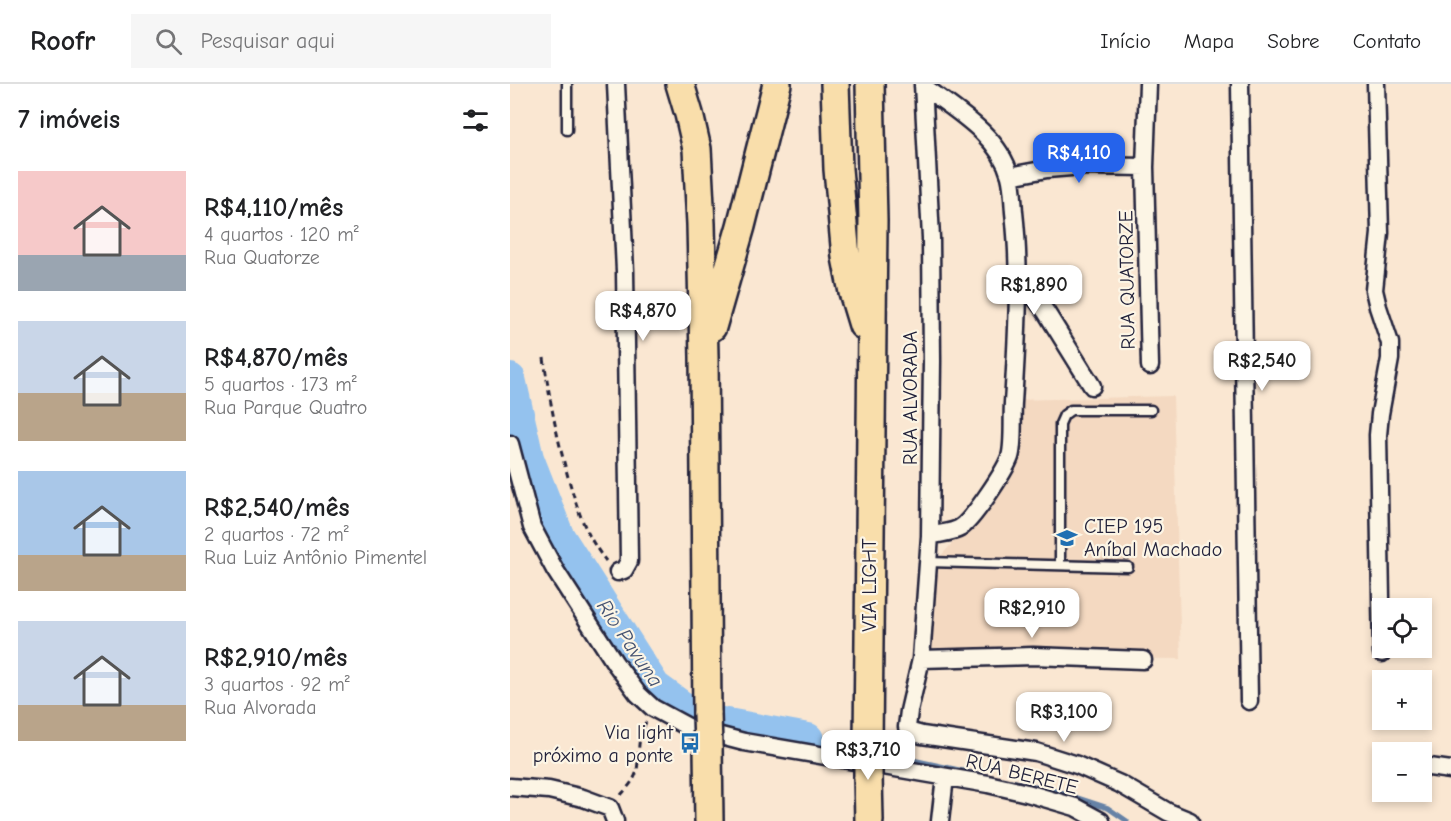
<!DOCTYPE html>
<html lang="pt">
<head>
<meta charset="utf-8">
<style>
  :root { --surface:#fff; --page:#f6f6f6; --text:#202124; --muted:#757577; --line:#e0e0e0; --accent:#2563eb }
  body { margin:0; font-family:"Comic Neue",sans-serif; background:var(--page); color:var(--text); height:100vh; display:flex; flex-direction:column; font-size:22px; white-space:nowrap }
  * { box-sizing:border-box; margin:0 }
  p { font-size:20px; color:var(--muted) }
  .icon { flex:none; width:33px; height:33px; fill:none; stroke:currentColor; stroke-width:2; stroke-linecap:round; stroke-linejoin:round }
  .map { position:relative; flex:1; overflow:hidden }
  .side { display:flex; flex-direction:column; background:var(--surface); width:510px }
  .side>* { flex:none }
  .controls { position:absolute; left:862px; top:514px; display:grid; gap:12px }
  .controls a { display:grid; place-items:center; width:60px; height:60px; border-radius:0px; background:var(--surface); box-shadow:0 3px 9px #0003; font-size:30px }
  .price { position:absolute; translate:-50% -51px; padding:0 14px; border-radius:12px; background:#fff; color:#222; font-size:20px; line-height:39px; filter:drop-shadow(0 2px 3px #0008) }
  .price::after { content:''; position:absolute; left:50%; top:36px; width:18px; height:14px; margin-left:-9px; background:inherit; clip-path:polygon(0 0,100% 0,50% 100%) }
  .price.on { background:var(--accent); color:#fff }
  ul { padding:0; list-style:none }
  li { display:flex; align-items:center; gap:18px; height:150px; padding:0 18px }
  li span { display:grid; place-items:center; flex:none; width:168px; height:120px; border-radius:0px; color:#555 }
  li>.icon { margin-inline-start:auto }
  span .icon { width:72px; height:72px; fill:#fffc; stroke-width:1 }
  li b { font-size:26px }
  h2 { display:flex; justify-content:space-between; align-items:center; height:72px; padding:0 18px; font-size:26px }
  header { display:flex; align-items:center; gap:36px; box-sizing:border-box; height:84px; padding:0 30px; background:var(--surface); border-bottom:2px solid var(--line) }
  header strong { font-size:28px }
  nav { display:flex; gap:33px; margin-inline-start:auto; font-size:21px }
  .search { width:420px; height:54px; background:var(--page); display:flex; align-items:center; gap:15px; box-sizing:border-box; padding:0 21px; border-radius:0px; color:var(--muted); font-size:22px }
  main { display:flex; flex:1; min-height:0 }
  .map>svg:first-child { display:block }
</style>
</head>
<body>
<header>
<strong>Roofr</strong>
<div class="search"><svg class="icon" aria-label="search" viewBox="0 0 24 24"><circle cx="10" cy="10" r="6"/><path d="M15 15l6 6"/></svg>Pesquisar aqui</div>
<nav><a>Início</a><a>Mapa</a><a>Sobre</a><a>Contato</a></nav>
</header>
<main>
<section class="side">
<h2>7 imóveis<svg class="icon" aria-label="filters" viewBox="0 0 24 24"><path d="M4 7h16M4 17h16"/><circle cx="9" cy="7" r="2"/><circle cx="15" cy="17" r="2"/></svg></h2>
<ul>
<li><span style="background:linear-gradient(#f6c9c9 70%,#9aa5b1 0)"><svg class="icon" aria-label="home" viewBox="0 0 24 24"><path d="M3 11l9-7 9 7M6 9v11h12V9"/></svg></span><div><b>R$4,110/mês</b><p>4 quartos · 120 m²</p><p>Rua Quatorze</p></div></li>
<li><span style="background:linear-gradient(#c9d6e8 60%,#b9a48a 0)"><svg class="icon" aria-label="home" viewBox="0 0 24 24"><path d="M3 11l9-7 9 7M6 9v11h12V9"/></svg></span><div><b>R$4,870/mês</b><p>5 quartos · 173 m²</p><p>Rua Parque Quatro</p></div></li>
<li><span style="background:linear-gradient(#a9c7e8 70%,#b9a48a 0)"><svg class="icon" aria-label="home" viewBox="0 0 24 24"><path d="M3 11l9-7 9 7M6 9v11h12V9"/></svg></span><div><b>R$2,540/mês</b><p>2 quartos · 72 m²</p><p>Rua Luiz Antônio Pimentel</p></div></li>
<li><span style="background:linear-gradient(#c9d6e8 70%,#b9a48a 0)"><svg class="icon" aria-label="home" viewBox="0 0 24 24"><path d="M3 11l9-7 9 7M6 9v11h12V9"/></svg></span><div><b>R$2,910/mês</b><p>3 quartos · 92 m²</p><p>Rua Alvorada</p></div></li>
</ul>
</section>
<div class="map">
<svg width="941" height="737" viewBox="0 0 941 737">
  <rect width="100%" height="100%" fill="#fae7d2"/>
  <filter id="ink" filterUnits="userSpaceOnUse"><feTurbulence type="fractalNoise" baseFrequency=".0167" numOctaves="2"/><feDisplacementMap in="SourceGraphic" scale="12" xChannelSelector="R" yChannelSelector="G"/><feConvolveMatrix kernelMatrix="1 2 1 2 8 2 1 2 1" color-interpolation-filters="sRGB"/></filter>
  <g filter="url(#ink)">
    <path fill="#f4d9c1" d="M663,312L671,575L416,572L420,484L473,425L502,375L505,316Z"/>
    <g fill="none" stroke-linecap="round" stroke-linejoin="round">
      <path stroke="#6682a6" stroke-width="5" d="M298,655L351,665
        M366,668L477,692
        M501,697L543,706L598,724L617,737"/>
      <path stroke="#94c2ee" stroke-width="32" d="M0,295L18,374L48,451L145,603L171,622L201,637L298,655"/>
      <g stroke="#22223b" stroke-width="13">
        <path id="service" d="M57,46V0
          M417,478L618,483
          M550,481V340L554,331L561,326H641"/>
      </g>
      <g stroke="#22223b" stroke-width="21">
        <path id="minor" d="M106,0L115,187L119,477L114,486L108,488
          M413,0L421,154L422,277L420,452L411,575L399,627L397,643L401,648L412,651L526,668L567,681L610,700L658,728L680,737
          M638,0L635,83L640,282
          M730,0L739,617
          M866,0L870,149L864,206L868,223L880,259V275L870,330L868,351L872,569
          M413,2C445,26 489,51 500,92C503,103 503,117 504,128C511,191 507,256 503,319C502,333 504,361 500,373C495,387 462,437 450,444C442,449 429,449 420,452
          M500,92L537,85L573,82L635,83
          M508,190L536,228L582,302
          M0,360L22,443L45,486L105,579L128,610L143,624L180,644L234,658L478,700L517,709L565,723L591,737
          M411,575L523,572L633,576
          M912,682L941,686
          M0,703L39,706L73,714L100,724L105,737
          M430,737L435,693"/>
      </g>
      <g stroke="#22223b" stroke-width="32">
        <path id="primary" d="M170,0L179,30L187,65L191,140L194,273L197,630
          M325,0L328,85L336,173L343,208L353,241
          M202,243L231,142L267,0
          M358,661L363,137L360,0
          M198,663L199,737
          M358,692L359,737"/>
      </g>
      <path stroke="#22223b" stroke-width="3" stroke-dasharray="6 4.5" stroke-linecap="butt" d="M34,274C39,314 47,354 58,393C68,426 74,449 96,477
        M111,711C117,704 125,696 127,686C130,667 126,657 136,638"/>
      <use href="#service" stroke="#fcf5e5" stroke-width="8"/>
      <use href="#minor" stroke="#fcf5e5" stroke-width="16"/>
      <use href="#primary" stroke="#f9deab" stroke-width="27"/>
      <g stroke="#22223b" stroke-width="32" stroke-linecap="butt">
        <path id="primary-bridge" d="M197,630L198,663
          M358,661V692"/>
      </g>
      <use href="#primary-bridge" stroke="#f9deab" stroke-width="27"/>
    </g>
  </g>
  <defs>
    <g id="school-bare" transform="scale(1.62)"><path d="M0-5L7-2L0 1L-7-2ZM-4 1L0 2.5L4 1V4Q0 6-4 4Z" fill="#1f6fb2" stroke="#fcf5e5" stroke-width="2.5" paint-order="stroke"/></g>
    <g id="bus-bare" transform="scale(1.62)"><path d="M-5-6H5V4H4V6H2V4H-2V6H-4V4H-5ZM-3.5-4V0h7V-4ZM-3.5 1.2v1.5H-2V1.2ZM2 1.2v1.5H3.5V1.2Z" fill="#1f6fb2" stroke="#fcf5e5" stroke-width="2.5" paint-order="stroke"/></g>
  </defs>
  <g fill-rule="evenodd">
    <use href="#school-bare" x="557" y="454"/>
    <use href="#bus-bare" x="180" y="659"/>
  </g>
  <g text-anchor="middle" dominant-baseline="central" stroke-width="4.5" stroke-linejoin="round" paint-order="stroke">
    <g font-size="20" fill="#22223b" stroke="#fcf5e5">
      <text transform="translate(617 196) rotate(-91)">RUA QUATORZE</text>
      <text transform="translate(400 314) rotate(-90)">RUA ALVORADA</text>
      <text transform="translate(359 501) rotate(-90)">VIA LIGHT</text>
      <text transform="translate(512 690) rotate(14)">RUA BERETE</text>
    </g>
    <g font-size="20" fill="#22223b" stroke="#fcf5e5" text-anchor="start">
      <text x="574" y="442">CIEP 195<tspan x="574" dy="23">Aníbal Machado</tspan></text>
      <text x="163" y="648" text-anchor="end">Via light<tspan x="163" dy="23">próximo a ponte</tspan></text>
    </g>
    <g font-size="21" font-style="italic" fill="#445271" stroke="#fcf5e5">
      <text transform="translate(120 559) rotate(56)">Rio Pavuna</text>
    </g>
  </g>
</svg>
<div class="controls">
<a><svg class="icon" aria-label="locate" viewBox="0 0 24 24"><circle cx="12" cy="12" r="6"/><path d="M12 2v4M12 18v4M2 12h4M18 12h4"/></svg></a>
<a>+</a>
<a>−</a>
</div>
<b class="price on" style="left:569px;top:100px">R$4,110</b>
<b class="price" style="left:524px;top:232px">R$1,890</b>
<b class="price" style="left:133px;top:258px">R$4,870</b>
<b class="price" style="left:752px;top:308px">R$2,540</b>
<b class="price" style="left:522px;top:555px">R$2,910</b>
<b class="price" style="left:554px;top:659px">R$3,100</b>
<b class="price" style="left:358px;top:697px">R$3,710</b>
</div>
</main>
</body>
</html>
